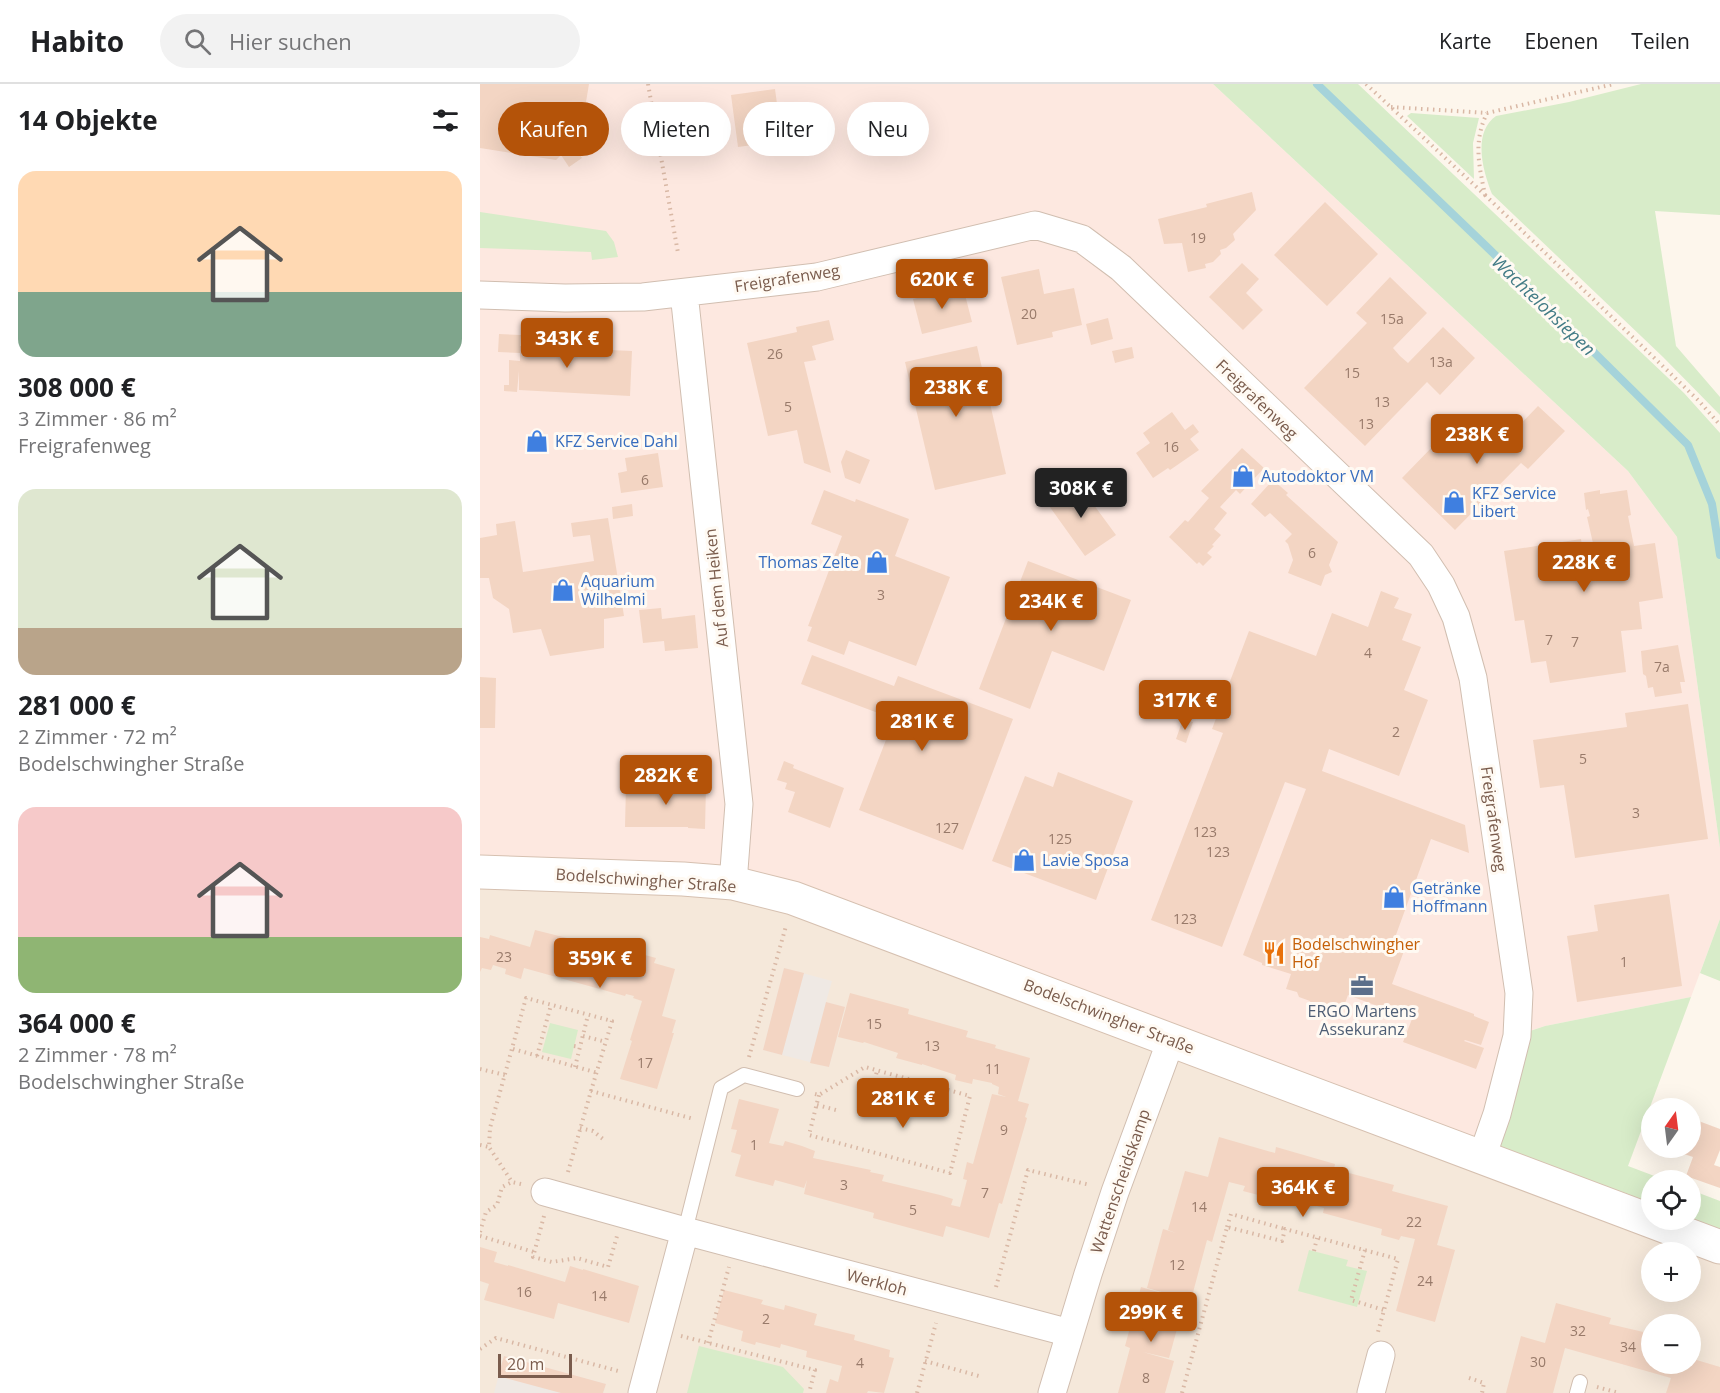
<!DOCTYPE html>
<html lang="de">
<head>
<meta charset="utf-8">
<style>
  :root { --surface:#fff; --page:#f2f2f2; --text:#202124; --muted:#757577; --line:#e0e0e0; --accent:#b45309 }
  body { margin:0; font-family:"Open Sans",sans-serif; background:var(--page); color:var(--text); height:100vh; display:flex; flex-direction:column; font-size:22px; white-space:nowrap }
  * { box-sizing:border-box; margin:0 }
  p { font-size:20px; color:var(--muted) }
  .icon { flex:none; width:33px; height:33px; fill:none; stroke:currentColor; stroke-width:2; stroke-linecap:round; stroke-linejoin:round }
  .map { position:relative; flex:1; overflow:hidden }
  .panel { display:flex; flex-direction:column; background:var(--surface); width:480px }
  .panel>* { flex:none }
  .hud { position:absolute; left:18px; top:18px; width:570px; height:54px; display:flex; gap:12px }
  .needle { width:39px; rotate:14deg }
  .tools { position:absolute; left:1161px; top:1014px; display:grid; gap:12px }
  .tools a { display:grid; place-items:center; width:60px; height:60px; border-radius:50%; background:var(--surface); box-shadow:0 6px 24px #0002; font-size:30px }
  .scale { position:absolute; left:18px; bottom:15px; width:74px; box-sizing:border-box; padding-left:6px; border:3px solid #7a5c4d; border-top:0; font-size:16px; line-height:21px; white-space:nowrap; color:#7a5c4d; -webkit-text-stroke:4px #fffaf3; paint-order:stroke }
  .price { position:absolute; translate:-50% -51px; padding:0 14px; border-radius:6px; background:var(--accent); color:#fff; font-size:20px; line-height:39px; filter:drop-shadow(0 2px 3px #0008) }
  .price::after { content:''; position:absolute; left:50%; top:36px; width:18px; height:14px; margin-left:-9px; background:inherit; clip-path:polygon(0 0,100% 0,50% 100%) }
  .price.active { background:#222; color:#fff }
  ul { padding:0; list-style:none }
  li { display:grid; align-content:center; gap:12px; height:318px; padding:0 18px }
  li span { display:grid; place-items:center; height:186px; border-radius:18px; color:#555 }
  li>.icon { margin-inline-start:auto }
  span .icon { width:108px; height:108px; fill:#fffc; stroke-width:1 }
  li b { font-size:26px }
  h2 { display:flex; justify-content:space-between; align-items:center; height:72px; padding:0 18px; font-size:26px }
  .chip { padding:0 21px; border-radius:27px; background:var(--surface); box-shadow:0 6px 24px #0002; font-size:21px; line-height:54px }
  .chip.active { background:var(--accent); color:#fff }
  header { display:flex; align-items:center; gap:36px; box-sizing:border-box; height:84px; padding:0 30px; background:var(--surface); border-bottom:2px solid var(--line) }
  header strong { font-size:28px }
  nav { display:flex; gap:33px; margin-inline-start:auto; font-size:21px }
  .search { width:420px; height:54px; background:var(--page); display:flex; align-items:center; gap:15px; box-sizing:border-box; padding:0 21px; border-radius:33px; color:var(--muted); font-size:22px }
  main { display:flex; flex:1; min-height:0 }
  .map>svg:first-child { display:block }
</style>
</head>
<body>
<header>
<strong>Habito</strong>
<div class="search"><svg class="icon" aria-label="search" viewBox="0 0 24 24"><circle cx="10" cy="10" r="6"/><path d="M15 15l6 6"/></svg>Hier suchen</div>
<nav><a>Karte</a><a>Ebenen</a><a>Teilen</a></nav>
</header>
<main>
<section class="panel">
<h2>14 Objekte<svg class="icon" aria-label="filters" viewBox="0 0 24 24"><path d="M4 7h16M4 17h16"/><circle cx="9" cy="7" r="2"/><circle cx="15" cy="17" r="2"/></svg></h2>
<ul>
<li><span style="background:linear-gradient(#ffd9b3 65%,#7fa58c 0)"><svg class="icon" aria-label="home" viewBox="0 0 24 24"><path d="M3 11l9-7 9 7M6 9v11h12V9"/></svg></span><div><b>308 000 €</b><p>3 Zimmer · 86 m²</p><p>Freigrafenweg</p></div></li>
<li><span style="background:linear-gradient(#dfe7d0 75%,#b9a48a 0)"><svg class="icon" aria-label="home" viewBox="0 0 24 24"><path d="M3 11l9-7 9 7M6 9v11h12V9"/></svg></span><div><b>281 000 €</b><p>2 Zimmer · 72 m²</p><p>Bodelschwingher Straße</p></div></li>
<li><span style="background:linear-gradient(#f6c9c9 70%,#8fb573 0)"><svg class="icon" aria-label="home" viewBox="0 0 24 24"><path d="M3 11l9-7 9 7M6 9v11h12V9"/></svg></span><div><b>364 000 €</b><p>2 Zimmer · 78 m²</p><p>Bodelschwingher Straße</p></div></li>
</ul>
</section>
<div class="map">
<svg width="1240" height="1309" viewBox="0 0 1240 1309">
  <rect width="100%" height="100%" fill="#fdf6ec"/>
  <path fill="#f5e8da" fill-rule="evenodd" d="M0,788L253,799L1240,1162V1309H0ZM1172,1168H1210V1208H1172ZM1172,1240H1210V1280H1172Z"/>
  <path fill="#fde8e0" d="M0,0H733L1148,387L1197,453L1240,764V835L1211,913L1065,942L1038,951L1002,1073L313,814L0,788Z"/>
  <path fill="#efe9e4" d="M304,884L352,897L346,918L365,923L349,983L283,966Z
    M24,1272L126,1300L123,1309H14Z"/>
  <path fill="#d8ecc9" d="M733,0H878L1204,309L1240,349V764L1197,453L1148,387Z
    M1161,0H1240V131L1175,127L1196,262L1240,313V331L1183,273L1012,110C1003,87 992,49 1016,32L1089,18Z
    M931,29L999,34L993,59L994,95L927,32Z
    M0,128L126,147L134,158L138,173L112,176L111,168L0,164Z
    M1240,835V897L1220,889Z
    M1211,913L1148,1082L1185,1096H1172V1136H1210L1211,1106L1240,1117V1162L1002,1073L1038,951L1065,942Z
    M70,939L98,946L91,975L62,968Z
    M829,1166L868,1176L866,1182L887,1187L877,1223L818,1207Z
    M219,1262L303,1283L324,1305L323,1309H207Z"/>
  <g fill="none" stroke-linecap="round" stroke-linejoin="round">
    <path stroke="#a5d3da" stroke-width="8" d="M837,0L1009,165L1208,361L1232,420L1240,471"/>
  </g>
  <path fill="#f3d5c3" d="M0,0H109L99,60L94,63L102,74L89,83L81,71L76,76L0,64Z
    M295,5L302,57L258,63L251,11Z
    M337,34L340,55L319,59L315,38Z
    M772,108L776,126L753,150L755,156L746,164L740,166L741,170L733,178L725,180L726,184L708,188L702,159L684,160L678,135L727,123L726,120Z
    M845,118L898,170L847,222L794,171Z
    M762,179L779,195L766,209L783,226L763,246L729,213Z
    M559,185L564,210L594,204L602,241L572,248L573,253L537,261L521,193Z
    M910,193L947,229L913,264L920,272L928,279L963,243L995,274L960,311L947,298L885,362L824,304L887,239L876,229Z
    M483,203L492,238L442,250L433,215L460,208L459,206L469,204V206Z
    M628,234L633,255L611,261L606,240Z
    M349,236L354,256L332,262L336,276L324,278L351,389L324,379L317,346L288,352L267,259L317,248L316,243Z
    M19,250L41,251L40,262L152,267L150,312L39,306V287L37,308L24,307V301H29V276L40,277V269L18,268Z
    M497,262L526,390L455,406L425,278Z
    M652,263L654,274L635,279L632,267Z
    M1058,322L1085,347L1048,385L1041,379L975,446L922,394L956,359L951,354L969,337L999,366L1013,352L1021,360Z
    M692,328L705,346L713,340L719,348L710,355L719,366L690,386L688,384L673,394L656,369L670,359L663,349Z
    M762,364L784,384L760,410L756,406L740,423L747,429L734,445L741,451L732,461L734,462L727,469L732,473L723,482L719,478L717,480L689,453L705,436L708,438L729,414L721,407Z
    M366,366L390,376L380,400L365,394L361,378Z
    M178,369L183,403L141,409L138,389L147,387L145,374Z
    M793,396L808,409L806,411L858,458L849,481L852,488L845,491L841,502L808,489L813,476L808,460L805,457L812,450L790,429L785,433L771,420Z
    M597,398L636,451L605,472L567,419Z
    M344,406L375,418L376,415L429,435L415,472L470,493L436,582L369,557L364,571L327,557L332,543L328,542L362,452L331,440Z
    M1120,406V410L1147,406L1151,431L1148,432L1154,462L1175,459L1183,514L1159,518L1162,545L1141,547L1146,588L1070,599L1066,577L1051,579L1044,536L1035,537L1024,467L1101,455L1103,470L1115,468L1107,433L1110,432L1108,425L1106,426L1104,409Z
    M152,420L153,432L133,435L132,423Z
    M128,434L144,532L124,535V564L70,572L61,545L33,549L29,525L13,514L9,494H0V454L17,451L16,440L35,437L43,488L114,477L110,451L93,453L91,439Z
    M548,477L651,516L624,587L572,567L550,625L499,605Z
    M901,507L919,514L914,524L932,530L922,556L941,563L924,606L948,616L919,692L849,665L842,687L985,741L989,769L951,755L913,859L925,864L912,900L994,930V932L1009,938L1001,961L985,956L984,957L1004,964L996,985L923,958L932,935L868,911L863,925L853,922L847,924L836,920L831,922L830,917L819,913L817,908L806,905L811,890L782,881V879L763,871L826,705L805,698L742,863L671,836L743,649L732,645L769,547L836,572L852,529L888,543Z
    M181,524L182,535L215,531L218,564L185,567L184,557L163,559L159,526Z
    M1198,561L1205,598H1200L1202,609L1175,613L1173,603L1168,604L1166,592L1163,590L1161,567Z
    M332,571L414,602L418,592L533,635L483,766L379,726L414,635L321,600Z
    M0,593L16,594L15,644H0Z
    M687,604L708,611L701,630L681,623Z
    M1208,620L1228,755L1095,774L1084,701L1060,704L1053,656L1147,643L1145,629Z
    M703,635L713,638L706,659L696,655Z
    M304,677L314,681L313,684L364,704L350,744L308,728L315,708L305,705L307,699L297,696Z
    M578,688L653,717L616,816L512,777L545,692L573,703Z
    M146,701L226,702L225,745L208,744V743H145Z
    M1189,810L1202,902L1097,918L1087,852L1118,847L1114,821Z
    M55,846L111,860V862L138,870V868L164,875L165,871L176,874L174,879L195,885L182,932L196,936L192,949H194L177,1005L140,995L152,957L150,956L162,917L153,914L154,912L146,910L145,912L44,884L41,895L25,890L26,885L13,881L11,886L2,884L0,888V853L9,855L10,851L50,863Z
    M304,884L324,889L302,971L283,966Z
    M370,909L429,925L428,930L488,947L486,953L516,961L515,964L550,974L538,1017L549,1020L545,1033L547,1034L522,1120L519,1119L509,1154L466,1142L463,1153L393,1134L394,1129L324,1110L327,1096L324,1104L295,1096L293,1102L255,1092L261,1071L251,1068L257,1046L251,1045L259,1015L299,1025L289,1059L303,1062L305,1057L322,1062L335,1067L333,1074L391,1086L390,1088L404,1091L402,1097L460,1111L473,1115L471,1121L480,1123L487,1096L483,1095L487,1078L493,1080L512,1010L526,1013L518,1010L519,1003L512,1000V999L493,995L492,1000L475,996L476,991L442,980V981L416,974L418,969L384,958L383,959L358,953Z
    M346,918L365,923L349,983L330,979Z
    M1210,1030L1218,1032L1216,1036L1240,1045V1066L1234,1081L1240,1083V1104L1206,1092L1213,1073L1186,1064H1210Z
    M739,1053L795,1069L796,1063L855,1080L854,1085L914,1101L912,1107L968,1122L957,1161L975,1166L955,1238L916,1227L935,1155L921,1152L919,1156L901,1151L902,1145L843,1129L844,1124L784,1107L782,1112L763,1107L765,1102L749,1098L732,1158L727,1156L711,1216L667,1204L683,1145L696,1149L688,1146L705,1087L728,1093Z
    M0,1163L17,1168L14,1178L28,1182V1181L85,1198L90,1182L103,1186V1185L159,1202L149,1239L78,1219L74,1235L4,1216L9,1200L0,1197Z
    M661,1203L705,1216L689,1274L663,1268L694,1277L685,1309H638L650,1264L645,1262Z
    M244,1206L283,1216L281,1220L304,1226L305,1221L337,1230L334,1241L375,1251L374,1256L410,1266L409,1273L414,1274L404,1309L388,1307L387,1309H346L350,1295L358,1298L362,1282L326,1273L327,1267L301,1260L300,1264L276,1258L275,1261L261,1257L263,1247L235,1239Z
    M1076,1219L1131,1234L1129,1240L1172,1250V1280H1210V1274L1240,1283V1309H1186L1191,1294L1085,1264L1073,1309H1026L1041,1252L1065,1259Z
    M24,1272L126,1300L123,1309H81L18,1292Z"/>
  <g fill="none" stroke-linecap="round" stroke-linejoin="round">
    <g stroke="#d1beb0" stroke-width="16">
      <path id="lane" d="M205,1147L241,1004L264,991L317,1005
        M1097,1309L1100,1298"/>
    </g>
    <g stroke="#d1beb0" stroke-width="29">
      <path id="street" d="M204,209L259,720L253,799
        M0,211L85,214L163,213L337,193L555,141L602,155L641,184L941,471L961,501L976,533L993,594L1039,909L1037,952L1017,1030L1002,1073
        M65,1108L205,1147L590,1249
        M162,1309L205,1147
        M572,1309L608,1190L635,1108L691,956
        M891,1309L901,1271"/>
    </g>
    <g stroke="#d6c0b0" stroke-width="35">
      <path id="secondary" d="M0,788L203,795L253,799L313,814L1240,1163"/>
    </g>
    <path stroke="#d9b8a5" stroke-width="4" stroke-dasharray="1.5 4.5" stroke-linecap="butt" d="M168,0L198,169
      M886,0L1005,111C999,81 993,58 1007,29
      M911,23L1007,29L1134,0
      M1005,111L1219,317L1240,341
      M103,952L126,958
      M94,962L100,963
      M33,965L118,989
      M57,972L71,921
      M269,973L306,842
      M95,983L108,931
      M0,985L25,991
      M335,1010L339,1011L385,983L490,1012L470,1089L329,1051L339,1011
      M337,1021L356,1026
      M387,1025L397,987
      M100,1044L113,1047L123,1055
      M0,1061L9,1063
      M88,1088L111,1007L214,1035
      M41,1100L32,1098L9,1063L10,1044L46,914L132,937L111,1007
      M64,1132L53,1173L72,1178L97,1174L128,1183L137,1152
      M747,1143L751,1130L805,1145
      M0,1148L6,1128L17,1121L22,1103L32,1098
      M0,1152L54,1168
      M885,1166L871,1216L904,1226
      M834,1167L837,1154
      M516,1203L548,1086L610,1101
      M201,1252L335,1286L329,1309
      M228,1259L249,1183
      M0,1265L16,1254L142,1288
      M445,1277L499,1292
      M989,1294L1004,1299L1002,1309
      M1117,1303L1139,1309
      M437,1309L456,1239
      M702,1309L747,1143L802,1157L805,1145L918,1175L898,1248"/>
    <use href="#lane" stroke="#fff" stroke-width="14"/>
    <use href="#street" stroke="#fff" stroke-width="27"/>
    <use href="#secondary" stroke="#fff" stroke-width="33"/>
  </g>
  <defs>
    <g id="shop-bare" transform="scale(1.8)"><path d="M-5-2.5h2.3a2.7 3.5 0 0 1 5.4 0H5L5.5 6h-11ZM-1.5-2.5h3a1.5 2.3 0 0 0-3 0Z" fill="#3f7fe0" stroke="#fffaf3" stroke-width="2.5" paint-order="stroke"/></g>
    <g id="restaurant-bare" transform="scale(1.8)"><path d="M-5-6h1v4h1v-4h1v4h1v-4h1v5L-1.5 .5V6h-2V.5L-5-1ZM5-6V6H3V1.5H1.5Q1.5-4 5-6Z" fill="#e8710a" stroke="#fffaf3" stroke-width="2.5" paint-order="stroke"/></g>
    <g id="office-bare" transform="scale(1.8)"><path d="M-6-3h4V-5.5h4V-3h4V5H-6ZM-1-4.5V-3h2v-1.5ZM-6 0V1H6V0Z" fill="#5c6f8a" stroke="#fffaf3" stroke-width="2.5" paint-order="stroke"/></g>
  </defs>
  <g fill-rule="evenodd">
    <use href="#shop-bare" x="57" y="357"/>
    <use href="#shop-bare" x="763" y="392"/>
    <use href="#shop-bare" x="974" y="418"/>
    <use href="#shop-bare" x="397" y="478"/>
    <use href="#shop-bare" x="83" y="506"/>
    <use href="#shop-bare" x="544" y="776"/>
    <use href="#shop-bare" x="914" y="813"/>
    <use href="#restaurant-bare" x="794" y="869"/>
    <use href="#office-bare" x="882" y="902"/>
  </g>
  <g text-anchor="middle" dominant-baseline="central" stroke-width="6" stroke-linejoin="round" paint-order="stroke">
    <g font-size="14" fill="#987a6a">
      <text x="718" y="153">19</text>
      <text x="549" y="229">20</text>
      <text x="912" y="234">15a</text>
      <text x="295" y="269">26</text>
      <text x="961" y="277">13a</text>
      <text x="872" y="288">15</text>
      <text x="902" y="317">13</text>
      <text x="308" y="322">5</text>
      <text x="886" y="339">13</text>
      <text x="691" y="362">16</text>
      <text x="165" y="395">6</text>
      <text x="832" y="468">6</text>
      <text x="401" y="510">3</text>
      <text x="1069" y="555">7</text>
      <text x="1095" y="557">7</text>
      <text x="888" y="568">4</text>
      <text x="1182" y="582">7a</text>
      <text x="916" y="647">2</text>
      <text x="1103" y="674">5</text>
      <text x="1156" y="728">3</text>
      <text x="467" y="743">127</text>
      <text x="725" y="747">123</text>
      <text x="580" y="754">125</text>
      <text x="738" y="767">123</text>
      <text x="705" y="834">123</text>
      <text x="24" y="872">23</text>
      <text x="1144" y="877">1</text>
      <text x="394" y="939">15</text>
      <text x="452" y="961">13</text>
      <text x="165" y="978">17</text>
      <text x="513" y="984">11</text>
      <text x="524" y="1045">9</text>
      <text x="274" y="1060">1</text>
      <text x="364" y="1100">3</text>
      <text x="505" y="1108">7</text>
      <text x="719" y="1122">14</text>
      <text x="433" y="1125">5</text>
      <text x="934" y="1137">22</text>
      <text x="697" y="1180">12</text>
      <text x="945" y="1196">24</text>
      <text x="44" y="1207">16</text>
      <text x="119" y="1211">14</text>
      <text x="286" y="1234">2</text>
      <text x="1098" y="1246">32</text>
      <text x="1148" y="1262">34</text>
      <text x="1058" y="1277">30</text>
      <text x="380" y="1278">4</text>
      <text x="666" y="1293">8</text>
    </g>
    <g font-size="16" fill="#7a5c4d" stroke="#fffaf3">
      <text transform="translate(307 194) rotate(-9)">Freigrafenweg</text>
      <text transform="translate(777 315) rotate(44)">Freigrafenweg</text>
      <text transform="translate(236 504) rotate(-96)">Auf dem Heiken</text>
      <text transform="translate(1014 735) rotate(82)">Freigrafenweg</text>
      <text transform="translate(166 796) rotate(4)">Bodelschwingher Straße</text>
      <text transform="translate(629 932) rotate(21)">Bodelschwingher Straße</text>
      <text transform="translate(640 1097) rotate(-71)">Wattenscheidskamp</text>
      <text transform="translate(397 1198) rotate(15)">Werkloh</text>
    </g>
    <g font-size="16" fill="#366cbe" stroke="#fffaf3" text-anchor="start">
      <text x="75" y="357">KFZ Service Dahl</text>
      <text x="781" y="392">Autodoktor VM</text>
      <text x="992" y="409">KFZ Service<tspan x="992" dy="18">Libert</tspan></text>
      <text x="379" y="478" text-anchor="end">Thomas Zelte</text>
      <text x="101" y="497">Aquarium<tspan x="101" dy="18">Wilhelmi</tspan></text>
      <text x="562" y="776">Lavie Sposa</text>
      <text x="932" y="804">Getränke<tspan x="932" dy="18">Hoffmann</tspan></text>
    </g>
    <g font-size="16" fill="#c56008" stroke="#fffaf3" text-anchor="start">
      <text x="812" y="860">Bodelschwingher<tspan x="812" dy="18">Hof</tspan></text>
    </g>
    <g font-size="16" fill="#4e5e75" stroke="#fffaf3">
      <text x="882" y="927">ERGO Martens<tspan x="882" dy="18">Assekuranz</tspan></text>
    </g>
    <g font-size="18" font-style="italic" fill="#437c86" stroke="#fffaf3">
      <text transform="translate(1064 221) rotate(44)">Wachtelohsiepen</text>
    </g>
  </g>
</svg>
<div class="tools">
<a><svg class="needle" viewBox="-14 -14 28 28"><path d="M0-13l5 13h-10z" fill="#e53935"/><path d="M0 13l5-13h-10z" fill="#757577"/></svg></a>
<a><svg class="icon" aria-label="locate" viewBox="0 0 24 24"><circle cx="12" cy="12" r="6"/><path d="M12 2v4M12 18v4M2 12h4M18 12h4"/></svg></a>
<a>+</a>
<a>−</a>
</div>
<div class="scale">20 m</div>
<b class="price" style="left:462px;top:226px">620K €</b>
<b class="price" style="left:87px;top:285px">343K €</b>
<b class="price" style="left:476px;top:334px">238K €</b>
<b class="price" style="left:997px;top:381px">238K €</b>
<b class="price active" style="left:601px;top:435px">308K €</b>
<b class="price" style="left:1104px;top:509px">228K €</b>
<b class="price" style="left:571px;top:548px">234K €</b>
<b class="price" style="left:705px;top:647px">317K €</b>
<b class="price" style="left:442px;top:668px">281K €</b>
<b class="price" style="left:186px;top:722px">282K €</b>
<b class="price" style="left:120px;top:905px">359K €</b>
<b class="price" style="left:423px;top:1045px">281K €</b>
<b class="price" style="left:823px;top:1134px">364K €</b>
<b class="price" style="left:671px;top:1259px">299K €</b>
<div class="hud">
<a class="chip active">Kaufen</a>
<a class="chip">Mieten</a>
<a class="chip">Filter</a>
<a class="chip">Neu</a>
</div>
</div>
</main>
</body>
</html>
